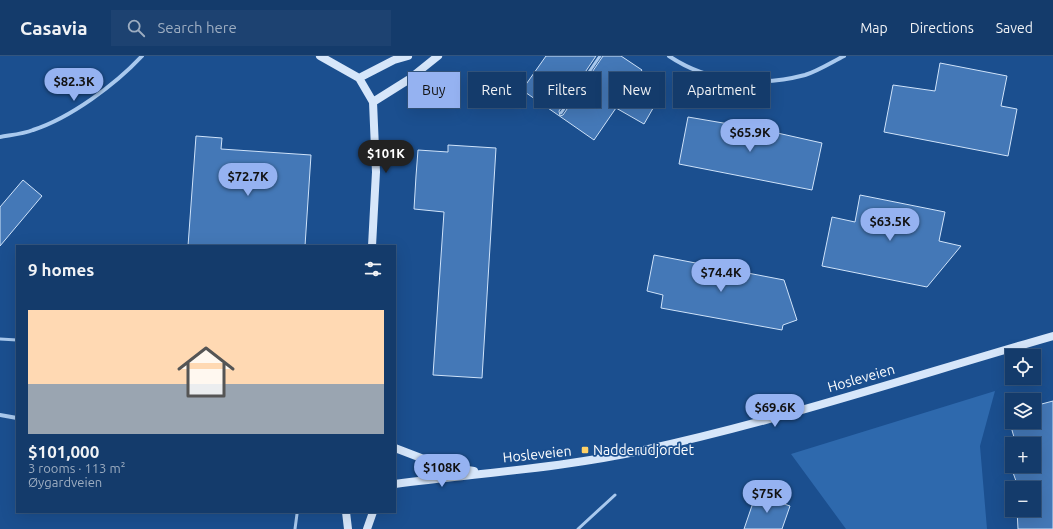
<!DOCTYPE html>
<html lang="en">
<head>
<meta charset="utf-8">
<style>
  :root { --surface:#143b6b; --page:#1d4271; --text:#f1f3f6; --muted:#9dadc1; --line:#33557e; --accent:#95b2f1 }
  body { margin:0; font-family:Ubuntu,sans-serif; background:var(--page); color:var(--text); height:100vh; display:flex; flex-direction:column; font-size:15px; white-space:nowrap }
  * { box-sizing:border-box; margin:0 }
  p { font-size:13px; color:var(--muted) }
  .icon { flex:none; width:22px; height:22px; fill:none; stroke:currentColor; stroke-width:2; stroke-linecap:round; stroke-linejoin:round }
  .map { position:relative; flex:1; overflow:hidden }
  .sheet { position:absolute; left:16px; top:189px; width:380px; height:268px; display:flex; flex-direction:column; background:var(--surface); border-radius:0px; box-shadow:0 4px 16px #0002,0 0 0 1px var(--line) }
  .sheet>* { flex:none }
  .banner { position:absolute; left:408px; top:16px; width:380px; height:36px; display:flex; gap:8px }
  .buttons { position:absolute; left:1005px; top:293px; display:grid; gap:8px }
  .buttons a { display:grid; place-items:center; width:36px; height:36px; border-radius:0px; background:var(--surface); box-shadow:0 4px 16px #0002,0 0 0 1px var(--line); font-size:20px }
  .price { position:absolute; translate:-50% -34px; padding:0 9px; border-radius:14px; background:var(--accent); color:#111; font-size:13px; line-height:26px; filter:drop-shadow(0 1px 2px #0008) }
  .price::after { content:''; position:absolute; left:50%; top:24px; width:12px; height:9px; margin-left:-6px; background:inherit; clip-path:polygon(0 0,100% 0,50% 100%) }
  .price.on { background:#222; color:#fff }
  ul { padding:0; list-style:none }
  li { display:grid; align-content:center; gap:8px; height:212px; padding:0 12px }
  li span { display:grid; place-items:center; height:124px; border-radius:0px; color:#555 }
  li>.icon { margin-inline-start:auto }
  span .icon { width:72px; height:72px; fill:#fffc; stroke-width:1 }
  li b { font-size:17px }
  h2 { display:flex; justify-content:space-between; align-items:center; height:48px; padding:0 12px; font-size:17px }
  .chip { padding:0 14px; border-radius:0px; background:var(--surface); box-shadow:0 4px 16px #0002,0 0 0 1px var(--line); font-size:14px; line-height:36px }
  .chip.on { background:var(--accent); color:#111 }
  header { display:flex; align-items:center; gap:24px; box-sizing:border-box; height:56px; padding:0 20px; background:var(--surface); border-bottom:1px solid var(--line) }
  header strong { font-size:19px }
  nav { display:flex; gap:22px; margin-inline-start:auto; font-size:14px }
  .search { width:280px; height:36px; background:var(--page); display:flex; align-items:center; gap:10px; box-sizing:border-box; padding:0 14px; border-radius:0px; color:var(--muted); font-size:15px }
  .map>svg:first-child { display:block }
</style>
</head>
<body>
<header>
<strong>Casavia</strong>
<div class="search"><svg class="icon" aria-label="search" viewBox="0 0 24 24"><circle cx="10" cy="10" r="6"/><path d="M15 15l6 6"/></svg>Search here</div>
<nav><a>Map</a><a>Directions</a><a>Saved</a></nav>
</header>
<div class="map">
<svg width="1053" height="473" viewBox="0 0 1053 473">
  <rect width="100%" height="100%" fill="#1b4f8f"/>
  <path fill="#2e69ad" d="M995,335L980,390L987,473H846L791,398Z"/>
  <path fill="#4478b7" stroke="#cfe3fa" d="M546,0H596L559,55L560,60L563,59L603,0H621L642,14L634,25L660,40L644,68L616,52L594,84L522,34Z
    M940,7L1007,20L1001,50L1017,53L1008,100L884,76L893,29L935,35Z
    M688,61L764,74L822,87L812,134L679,108Z
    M196,80L222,82L221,93L311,99L305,190H188Z
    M448,89L496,92L482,322L433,319L444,156L414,153L416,120L418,94L448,96Z
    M23,124L42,140L0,190V151Z
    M860,139L945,156L939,185L961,190L927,231L822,210L832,161L855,166Z
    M654,199L784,224L797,264L783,269L782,274L661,252L663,239L647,235Z
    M1053,345V473H1018L1017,454H1034V432H1016V425L1005,394L1012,392V410H1034V388H1016L1007,357L1012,356V366H1034V350Z
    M756,438L790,450L782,473H744Z"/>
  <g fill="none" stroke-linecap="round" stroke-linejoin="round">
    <path stroke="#a9c9ee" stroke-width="3" d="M561,57L600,0
      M0,283L17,284
      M295,473L297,458
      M578,473L615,439"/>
    <path stroke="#a9c9ee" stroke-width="4" d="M669,0C709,27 759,31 805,19C818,15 832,6 844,0
      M0,81C11,79 23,78 33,74C70,62 115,29 142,0
      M0,359L17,362"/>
    <path stroke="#d6e6fa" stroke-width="8" d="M320,0L359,22L373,46L376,116L372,190
      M359,22L394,4L408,0
      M373,46L408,24L438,0
      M395,392L442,410L474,415
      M395,428C478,417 562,412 644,394C782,364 917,319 1053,280
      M346,456L348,473
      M367,473L373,456"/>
  </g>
  <rect fill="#ffd166" stroke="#1b4f8f" stroke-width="1.5" x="581" y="390" width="8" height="8" rx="2"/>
  <g text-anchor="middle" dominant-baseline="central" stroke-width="3.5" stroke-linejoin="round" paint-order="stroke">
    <g font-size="14" fill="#fff" stroke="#1b4f8f">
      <text transform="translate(861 322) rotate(-16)">Hosleveien</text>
      <text transform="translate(537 398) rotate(-6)">Hosleveien</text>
    </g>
    <g font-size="14" fill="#fff" stroke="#1b4f8f" text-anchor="start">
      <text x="593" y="394">Nadderudjordet</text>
    </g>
  </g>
</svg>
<div class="buttons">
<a><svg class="icon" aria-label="locate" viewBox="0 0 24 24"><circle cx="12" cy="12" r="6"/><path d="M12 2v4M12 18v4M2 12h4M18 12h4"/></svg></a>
<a><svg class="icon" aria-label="layers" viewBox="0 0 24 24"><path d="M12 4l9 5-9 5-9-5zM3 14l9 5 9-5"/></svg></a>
<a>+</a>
<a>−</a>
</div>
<b class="price" style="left:74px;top:46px">$82.3K</b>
<b class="price" style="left:750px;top:97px">$65.9K</b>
<b class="price on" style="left:386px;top:118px">$101K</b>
<b class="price" style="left:248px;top:141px">$72.7K</b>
<b class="price" style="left:890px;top:186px">$63.5K</b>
<b class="price" style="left:721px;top:237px">$74.4K</b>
<b class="price" style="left:775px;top:372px">$69.6K</b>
<b class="price" style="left:442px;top:432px">$108K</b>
<b class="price" style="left:767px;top:458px">$75K</b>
<div class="banner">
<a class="chip on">Buy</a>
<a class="chip">Rent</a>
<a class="chip">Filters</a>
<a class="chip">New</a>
<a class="chip">Apartment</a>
</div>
<section class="sheet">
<h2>9 homes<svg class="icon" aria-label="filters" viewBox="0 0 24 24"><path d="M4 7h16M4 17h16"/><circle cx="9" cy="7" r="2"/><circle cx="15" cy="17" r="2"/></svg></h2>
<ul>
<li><span style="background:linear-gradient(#ffd9b3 60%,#9aa5b1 0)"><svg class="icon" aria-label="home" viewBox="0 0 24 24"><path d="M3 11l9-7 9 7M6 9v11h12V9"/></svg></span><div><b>$101,000</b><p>3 rooms · 113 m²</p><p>Øygardveien</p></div></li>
</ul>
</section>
</div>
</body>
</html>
